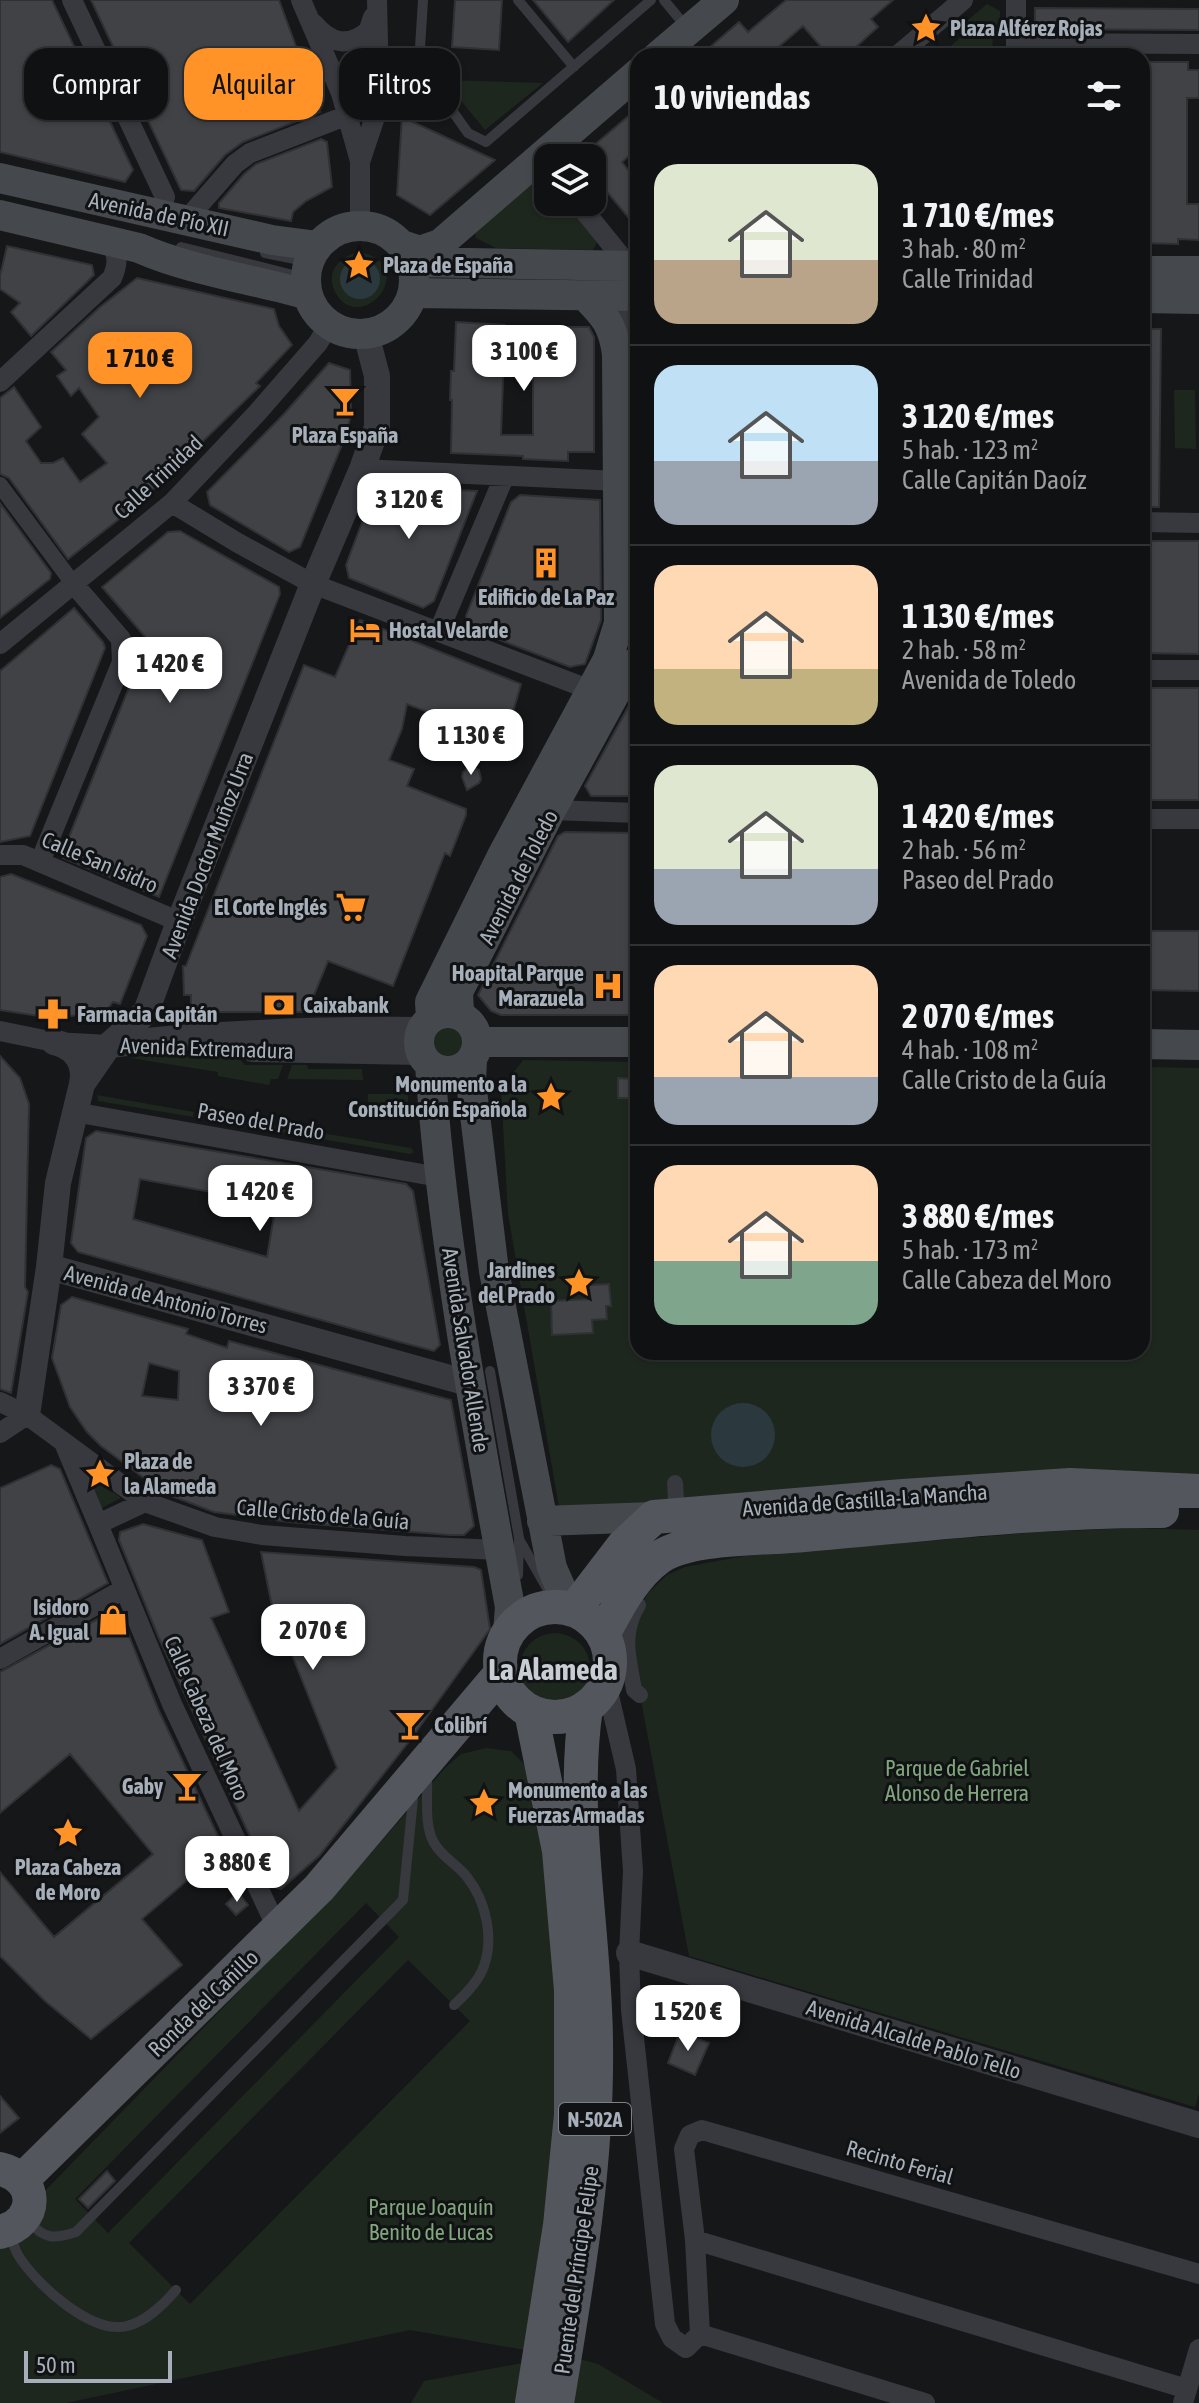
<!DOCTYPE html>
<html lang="es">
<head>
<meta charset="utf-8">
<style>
  :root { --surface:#101113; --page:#1e1f21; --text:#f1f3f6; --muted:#9c9da0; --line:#303133; --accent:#ff9328 }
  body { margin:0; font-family:"Asap Condensed",sans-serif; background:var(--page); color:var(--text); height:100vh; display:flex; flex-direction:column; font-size:30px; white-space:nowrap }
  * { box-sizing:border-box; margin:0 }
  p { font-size:26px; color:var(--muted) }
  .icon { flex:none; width:44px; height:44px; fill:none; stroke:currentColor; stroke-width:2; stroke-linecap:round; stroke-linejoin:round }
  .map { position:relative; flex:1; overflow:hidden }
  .sheet { position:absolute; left:630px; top:48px; width:520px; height:1312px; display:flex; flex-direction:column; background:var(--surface); border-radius:24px; box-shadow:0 2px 6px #0004,0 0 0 2px var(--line) }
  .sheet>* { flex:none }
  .top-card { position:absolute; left:24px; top:48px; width:486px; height:72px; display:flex; gap:16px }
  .fabs { position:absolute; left:534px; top:144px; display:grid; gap:16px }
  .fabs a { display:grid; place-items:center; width:72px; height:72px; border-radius:16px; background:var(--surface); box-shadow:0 2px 6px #0004,0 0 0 2px var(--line); font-size:40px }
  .scale { position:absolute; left:24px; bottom:20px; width:148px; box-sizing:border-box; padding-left:8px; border:4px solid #a7b0ba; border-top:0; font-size:22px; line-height:28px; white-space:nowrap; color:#a7b0ba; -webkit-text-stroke:6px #111214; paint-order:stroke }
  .price { position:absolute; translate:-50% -68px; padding:0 18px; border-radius:16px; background:#fff; color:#222; font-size:26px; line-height:52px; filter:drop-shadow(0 2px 4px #0008) }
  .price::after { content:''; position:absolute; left:50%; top:48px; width:24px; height:18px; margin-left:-12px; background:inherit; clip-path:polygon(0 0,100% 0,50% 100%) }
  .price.selected { background:var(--accent); color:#111 }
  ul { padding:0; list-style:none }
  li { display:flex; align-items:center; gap:24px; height:200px; padding:0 24px }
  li+li { border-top:2px solid var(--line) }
  li span { display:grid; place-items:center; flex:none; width:224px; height:160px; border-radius:24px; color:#555 }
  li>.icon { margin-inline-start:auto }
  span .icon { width:96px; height:96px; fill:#fffc; stroke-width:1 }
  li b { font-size:34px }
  h2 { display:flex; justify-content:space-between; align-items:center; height:96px; padding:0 24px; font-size:34px }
  .tag { padding:0 28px; border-radius:24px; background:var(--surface); box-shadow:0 2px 6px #0004,0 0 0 2px var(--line); font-size:28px; line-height:72px }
  .tag.selected { background:var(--accent); color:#111 }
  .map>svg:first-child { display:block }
</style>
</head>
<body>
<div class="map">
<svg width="1199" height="2403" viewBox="0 0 1199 2403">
  <rect width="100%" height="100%" fill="#161719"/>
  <path fill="#1e271e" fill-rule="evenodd" d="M987,4L1000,11V26L993,27L992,56H939L966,33L962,25Z
    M444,80L543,83L485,130Z
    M540,170L548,179V202H567L597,242L593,250L496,248L476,238L475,233Z
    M360,252C422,266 360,338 335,292C325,272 340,255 360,252ZM362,259C376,266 384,274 376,290L363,298L351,261Z
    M1174,390H1195L1196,449L1175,448Z
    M430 1042a18 18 0 1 1 36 0a18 18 0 1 1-36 0Z
    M147,1055L237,1056L245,1065H283L278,1079H271L269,1085L218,1076V1072L130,1058Z
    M523,1060L638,1062V1352H1142V1067L1199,1068V1476L560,1513L508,1214L501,1089Z
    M292,1065H307L308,1069H362L363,1080L287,1079Z
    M368,1094H408V1109H368Z
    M97,1095L194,1112L193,1117L98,1101Z
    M208,1114L310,1131V1137L207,1120Z
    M322,1133L411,1148L414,1152L410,1154L321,1139Z
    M86,1471L121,1498L100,1509Z
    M1134,1528L1199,1530V2094L1195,2107L689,1956L640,1695L633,1622L648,1593L667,1575L685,1567L744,1556L1039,1532Z
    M520 1668a35 35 0 1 1 70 0a35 35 0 1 1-70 0Z
    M486,1748L511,1751L527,1767L556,1931L554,2118L549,2179L525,2350L410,2330L66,2403H0V2249L23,2239L40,2196L353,1874L446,1767L461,1754ZM366,1903L399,1937L108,2233L75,2199ZM408,1960L470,2021L190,2304L129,2243Z
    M583,2360L598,2364L663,2403H411L424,2381L523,2363Z"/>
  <path fill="#2b393e" d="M340 279a20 20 0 1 1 40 0a20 20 0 1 1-40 0Z
    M638,413V502H634L633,414Z
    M711 1435a32 32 0 1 1 64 0a32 32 0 1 1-64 0Z"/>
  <path fill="#404246" stroke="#303135" stroke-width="2" fill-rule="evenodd" d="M0,0H52L133,170L125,182L0,152Z
    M91,0H279L320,112L243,142L225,155L194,191L181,190Z
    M455,0H502L499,50L452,47Z
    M533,0H614L568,42Z
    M786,0H893L871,19L878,27L846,56H829L803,26L768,56H717L709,48L739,22L748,32Z
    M1035,8L1199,9V30L1035,29Z
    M1142,62H1188V70H1199V98H1187V204H1199V240L1178,239V244L1142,243Z
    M638,108V148L622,162L638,182V229L592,174V158H579Z
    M402,117L495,160L430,215L397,195Z
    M321,139L327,142L332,187L306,201L293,212L291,221L219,208V203L244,174L256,164Z
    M7,246L92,265L94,275L31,336L11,312L20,303L0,289V276Z
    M137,278L274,309L279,326L292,345L256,383L260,386L137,505L68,559L9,478L0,474V398L14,387L41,427L26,441L41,463H53L63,458L80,482L107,463L82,434L99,417L79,388L71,396L57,376L66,370L51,352L100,307Z
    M456,322L505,325L501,435H533V327H589L594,337V452H568V461L523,459V456L451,453L452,400H450L451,371H454Z
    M1142,329H1161L1159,507H1142Z
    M329,363L350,370L351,414L346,435L300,547L289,552L210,505L207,492L284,414Z
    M381,487L477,491L434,601L423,608L349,578L346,565L373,493Z
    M520,495L600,500L601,620L585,664L570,667L469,628L466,616L511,502Z
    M0,503L51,573L50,579L0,618Z
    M180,531L279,587L280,594L159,897L63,858V852L148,640L102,587L168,532Z
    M1142,541H1199V654L1142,653Z
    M74,608L103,642L105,648L30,836L0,842V671Z
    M360,620L521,684L511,719L499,739L407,704L402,729L389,760L414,769L407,786L466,809V815L450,856L445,853L393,986L328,961L307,1012H213L214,1018H191V995H184L183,966H186L304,665L335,677Z
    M1142,688H1199V800H1142Z
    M638,689V796H591L585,786Z
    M470,766L479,770L481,779L479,783L467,790L462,777L463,772Z
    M565,832L638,833V1015H501L491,1011L478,995L558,836Z
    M11,874L141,925L147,936L120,1004L113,1002L106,1011L64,1017V1020L0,1010V877Z
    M1142,931H1199V991L1142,990Z
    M0,1056L20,1078L29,1104L25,1287L28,1292L11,1393L0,1389Z
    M618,1078L634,1079V1098H618Z
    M96,1131L406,1184L413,1191L440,1345L434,1351L400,1342L78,1252L71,1243L86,1138ZM140,1179L276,1204L267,1257L133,1219Z
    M609,1284L611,1306H606L607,1319L592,1320L593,1333L552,1335L551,1301L590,1299L589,1285Z
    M72,1297L188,1329L186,1334L227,1348L229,1341L451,1400L474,1526L464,1535H450L289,1522L214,1512L164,1493L101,1446L87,1432L70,1407L52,1358L61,1305ZM149,1363L179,1371L178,1400L142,1396Z
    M51,1465L60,1469L108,1583L0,1644V1488Z
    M143,1524L202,1540L229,1612L211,1618L299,1811L337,1768L283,1632L278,1610L273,1611L261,1552L474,1567L481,1570L490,1629L411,1739L319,1856L281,1889L273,1886L246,1828L158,1636L119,1540L120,1532Z
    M118,1608L159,1711L224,1849L142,1919L182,1965L91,2039L45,2001L0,1956V1872L54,1937L153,1854L70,1754L0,1813V1672Z
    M238,1892L248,1905L236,1915L226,1904Z
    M680,2032L709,2043L695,2075L668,2063Z
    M0,2096L19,2118L0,2133Z
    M107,2171L115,2181L88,2208L79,2199Z"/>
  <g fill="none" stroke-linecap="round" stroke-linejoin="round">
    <path stroke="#37393e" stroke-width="10" d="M423,0L419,64L468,133L486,142L651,0
      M518,0L574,67
      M664,0L687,28
      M181,247L293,275L303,286
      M265,253L295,259L307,253
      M617,311L627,325L628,341
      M623,314L629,317L638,329
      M490,1371L519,1538L518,1575
      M520,1541L548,1590
      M427,1774C428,1793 424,1824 433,1841C441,1857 457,1864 467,1877C486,1901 494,1937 484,1966C479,1981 466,1994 454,2005
      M29,2221C44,2240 55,2239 76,2232L403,1900L414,1789
      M10,2232C12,2240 14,2248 18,2255C35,2283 91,2335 127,2326C147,2321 163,2305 176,2290"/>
    <path stroke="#37393e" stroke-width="16" d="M0,485L72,582
      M675,1483L677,1518
      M638,1605C620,1635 629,1658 634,1690L640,1695"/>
    <path stroke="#37393e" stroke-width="20" d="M72,0L165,197L158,215
      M301,0L341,93L360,161
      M314,24C330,43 348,48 368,31
      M1016,43L1199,44
      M897,56L963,0
      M1016,56V0
      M341,93L354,75L373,17
      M577,202L628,265
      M187,219L235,164L250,153L348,115
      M360,226V162L375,117L379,84L377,0
      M0,382L112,278C119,263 118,252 107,240
      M362,469L618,481
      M172,503L238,543L313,584L591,690
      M1142,522L1199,523
      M439,631L504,477
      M0,644L172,503L257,413L318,343L329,325
      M1142,670H1199
      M551,810L638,813
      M1142,819H1199
      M0,855H23L180,922
      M40,862L122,662L121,639L72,582
      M0,1031L54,1042L109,1045
      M74,1112L439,1177
      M0,1402L27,1415L145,1502L215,1527L262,1535L405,1546L500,1550
      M0,1433L27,1415
      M64,1443L98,1524L145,1502
      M98,1524L172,1704L278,1930
      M0,1659L124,1589
      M606,1683L626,1769L633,1871L629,1953L631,2010L665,2324L672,2338L686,2348L700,2334L695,2240L684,2149L690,2135L702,2130L1199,2274
      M695,2240L1187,2389
      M700,2334L925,2403
      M1183,2403L1199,2349"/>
    <path stroke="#37393e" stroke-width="26" d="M54,1042C75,1047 86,1063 82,1084
      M109,1045C213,1033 317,1029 422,1030
      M253,1049L421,1052
      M49,1267L468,1383
      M27,1415L49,1267L58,1183L82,1084L109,1045L146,1012L176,930L313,584L362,469L377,427V376L366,334
      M629,1953L1199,2125"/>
    <path stroke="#45494e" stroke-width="30" d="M658,56L724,0
      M0,178L272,240L318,246
      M0,215L139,248C191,271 253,279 308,295
      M306 280a54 54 0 1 1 108 0a54 54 0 1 1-108 0Z
      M402,245L420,251L440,244L638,73
      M412,262L638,266
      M1142,271H1199
      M413,293L638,296
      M1142,298L1199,299
      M419 1042a29 29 0 1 1 58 0a29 29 0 1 1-58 0Z
      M459,1014L458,992L551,810L630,666L638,661
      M431,1018L430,1002L503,854L608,659L619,623L617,354C613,325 605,316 585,296
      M478,1042H638
      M1142,1044L1199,1045
      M472,1059L471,1082L494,1271L552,1568L570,1609
      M430,1065C443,1248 477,1427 510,1607L508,1633
      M542,1521L654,1517"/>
    <path stroke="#53575d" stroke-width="34" d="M500 1662a55 55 0 1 1 110 0a55 55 0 1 1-110 0Z
      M574,1610L623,1546L654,1517L903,1496L1070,1485L1199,1491
      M603,1635C617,1608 634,1575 660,1557C691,1536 766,1539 804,1535C923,1525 1043,1510 1162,1511
      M531,1712L559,1851L571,1990V2115L560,2225L532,2403
      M0,2169C40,2178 39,2223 0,2232
      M22,2180L319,1888L501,1673
      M557,2403C577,2283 598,2162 596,2041C595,1929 570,1817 586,1707"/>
  </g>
  <defs>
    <g id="sight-bare" transform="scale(2.4)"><path d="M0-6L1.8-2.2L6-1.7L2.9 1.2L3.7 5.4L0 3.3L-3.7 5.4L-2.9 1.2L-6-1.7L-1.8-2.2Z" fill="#ff9328" stroke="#111214" stroke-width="2.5" paint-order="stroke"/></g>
    <g id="bar-bare" transform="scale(2.4)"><path d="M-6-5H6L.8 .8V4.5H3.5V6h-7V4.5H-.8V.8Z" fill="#ff9328" stroke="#111214" stroke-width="2.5" paint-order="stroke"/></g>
    <g id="building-bare" transform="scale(2.4)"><path d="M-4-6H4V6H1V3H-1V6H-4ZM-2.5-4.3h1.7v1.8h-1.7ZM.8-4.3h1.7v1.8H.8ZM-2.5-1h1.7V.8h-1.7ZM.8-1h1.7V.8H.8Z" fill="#ff9328" stroke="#111214" stroke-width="2.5" paint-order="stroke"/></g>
    <g id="hotel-bare" transform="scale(2.4)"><path d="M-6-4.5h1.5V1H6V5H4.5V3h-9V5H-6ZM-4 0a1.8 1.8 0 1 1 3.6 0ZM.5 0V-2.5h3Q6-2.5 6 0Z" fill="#ff9328" stroke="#111214" stroke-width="2.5" paint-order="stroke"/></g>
    <g id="supermarket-bare" transform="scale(2.4)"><path d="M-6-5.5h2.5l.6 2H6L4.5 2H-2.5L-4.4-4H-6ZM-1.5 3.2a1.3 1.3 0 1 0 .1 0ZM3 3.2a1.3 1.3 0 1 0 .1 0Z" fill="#ff9328" stroke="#111214" stroke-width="2.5" paint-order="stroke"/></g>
    <g id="hospital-bare" transform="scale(2.4)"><path d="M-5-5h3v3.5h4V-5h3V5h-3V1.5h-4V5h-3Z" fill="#ff9328" stroke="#111214" stroke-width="2.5" paint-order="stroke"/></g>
    <g id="bank-bare" transform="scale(2.4)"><path d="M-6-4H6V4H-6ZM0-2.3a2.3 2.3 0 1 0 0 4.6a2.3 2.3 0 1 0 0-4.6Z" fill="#ff9328" stroke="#111214" stroke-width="2.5" paint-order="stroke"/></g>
    <g id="pharmacy-bare" transform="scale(2.4)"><path d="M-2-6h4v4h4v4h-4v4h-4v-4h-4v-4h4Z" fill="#ff9328" stroke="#111214" stroke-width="2.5" paint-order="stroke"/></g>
    <g id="shop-bare" transform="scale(2.4)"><path d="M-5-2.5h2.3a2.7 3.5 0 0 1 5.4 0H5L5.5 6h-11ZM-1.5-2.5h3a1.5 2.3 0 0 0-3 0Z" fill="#ff9328" stroke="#111214" stroke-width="2.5" paint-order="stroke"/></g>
  </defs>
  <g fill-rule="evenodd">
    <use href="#sight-bare" x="926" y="28"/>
    <use href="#sight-bare" x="359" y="265"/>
    <use href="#bar-bare" x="345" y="401"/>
    <use href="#building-bare" x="546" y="563"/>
    <use href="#hotel-bare" x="365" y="630"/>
    <use href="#supermarket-bare" x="351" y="907"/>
    <use href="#hospital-bare" x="608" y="986"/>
    <use href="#bank-bare" x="279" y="1005"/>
    <use href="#pharmacy-bare" x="53" y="1014"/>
    <use href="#sight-bare" x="551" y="1097"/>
    <use href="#sight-bare" x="579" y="1283"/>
    <use href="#sight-bare" x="100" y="1474"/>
    <use href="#shop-bare" x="113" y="1620"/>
    <use href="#bar-bare" x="410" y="1725"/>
    <use href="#bar-bare" x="187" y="1786"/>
    <use href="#sight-bare" x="484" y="1803"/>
    <use href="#sight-bare" x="68" y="1833"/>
  </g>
  <g text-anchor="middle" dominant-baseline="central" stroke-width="6" stroke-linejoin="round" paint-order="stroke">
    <rect fill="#111214" stroke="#7a8188" stroke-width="2" x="559" y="2103" width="72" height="32" rx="6"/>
    <g font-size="20" font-weight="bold" fill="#a7b0ba">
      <text x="595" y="2119">N-502A</text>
    </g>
    <g font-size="22" font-weight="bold" fill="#a7b0ba" stroke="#111214" text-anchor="start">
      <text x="950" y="28">Plaza Alférez Rojas</text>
      <text x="383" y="265">Plaza de España</text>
      <text x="345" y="435" text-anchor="middle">Plaza España</text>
      <text x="546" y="597" text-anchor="middle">Edificio de La Paz</text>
      <text x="389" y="630">Hostal Velarde</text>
      <text x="327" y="907" text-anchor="end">El Corte Inglés</text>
      <text x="584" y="973" text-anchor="end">Hoapital Parque<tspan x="584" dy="25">Marazuela</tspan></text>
      <text x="303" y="1005">Caixabank</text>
      <text x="77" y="1014">Farmacia Capitán</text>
      <text x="527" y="1084" text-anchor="end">Monumento a la<tspan x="527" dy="25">Constitución Española</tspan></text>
      <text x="555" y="1270" text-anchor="end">Jardines<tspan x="555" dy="25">del Prado</tspan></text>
      <text x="124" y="1461">Plaza de<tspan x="124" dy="25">la Alameda</tspan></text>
      <text x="89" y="1607" text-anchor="end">Isidoro<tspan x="89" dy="25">A. Igual</tspan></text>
      <text x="434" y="1725">Colibrí</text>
      <text x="163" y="1786" text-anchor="end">Gaby</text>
      <text x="508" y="1790">Monumento a las<tspan x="508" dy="25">Fuerzas Armadas</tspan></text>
      <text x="68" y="1867" text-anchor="middle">Plaza Cabeza<tspan x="68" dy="25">de Moro</tspan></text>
    </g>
    <g font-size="22" fill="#a7b0ba" stroke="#111214">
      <text transform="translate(159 214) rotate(12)">Avenida de Pío XII</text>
      <text transform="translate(158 477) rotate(-43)">Calle Trinidad</text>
      <text transform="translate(207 855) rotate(-69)">Avenida Doctor Muñoz Urra</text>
      <text transform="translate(100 862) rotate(23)">Calle San Isidro</text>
      <text transform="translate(518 877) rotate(-63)">Avenida de Toledo</text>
      <text transform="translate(207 1048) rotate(2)">Avenida Extremadura</text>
      <text transform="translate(261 1121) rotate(10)">Paseo del Prado</text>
      <text transform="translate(166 1299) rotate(15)">Avenida de Antonio Torres</text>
      <text transform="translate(466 1350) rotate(81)">Avenida Salvador Allende</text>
      <text transform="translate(865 1500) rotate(-4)">Avenida de Castilla-La Mancha</text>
      <text transform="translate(323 1514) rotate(5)">Calle Cristo de la Guía</text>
      <text transform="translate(207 1718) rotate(66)">Calle Cabeza del Moro</text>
      <text transform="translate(203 2003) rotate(-44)">Ronda del Cañillo</text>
      <text transform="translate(914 2039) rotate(17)">Avenida Alcalde Pablo Tello</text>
      <text transform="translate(900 2162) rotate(16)">Recinto Ferial</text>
      <text transform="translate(576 2270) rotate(-82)">Puente del Príncipe Felipe</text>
    </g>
    <g font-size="22" fill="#81a67d" stroke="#111214">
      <text x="957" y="1768">Parque de Gabriel<tspan x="957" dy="25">Alonso de Herrera</tspan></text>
      <text x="431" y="2207">Parque Joaquín<tspan x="431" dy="25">Benito de Lucas</tspan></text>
    </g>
    <g font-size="30" font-weight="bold" fill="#c9ced5" stroke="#111214">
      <text x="553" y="1669">La Alameda</text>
    </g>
  </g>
</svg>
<div class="fabs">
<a><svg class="icon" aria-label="layers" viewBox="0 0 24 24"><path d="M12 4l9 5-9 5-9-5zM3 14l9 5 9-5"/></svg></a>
</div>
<div class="scale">50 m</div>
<b class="price" style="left:524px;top:393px">3 100 €</b>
<b class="price selected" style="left:140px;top:400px">1 710 €</b>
<b class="price" style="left:409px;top:541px">3 120 €</b>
<b class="price" style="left:170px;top:705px">1 420 €</b>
<b class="price" style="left:471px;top:777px">1 130 €</b>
<b class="price" style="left:260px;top:1233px">1 420 €</b>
<b class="price" style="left:261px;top:1428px">3 370 €</b>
<b class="price" style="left:313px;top:1672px">2 070 €</b>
<b class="price" style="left:237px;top:1904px">3 880 €</b>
<b class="price" style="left:688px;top:2053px">1 520 €</b>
<div class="top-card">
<a class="tag">Comprar</a>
<a class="tag selected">Alquilar</a>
<a class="tag">Filtros</a>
</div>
<section class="sheet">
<h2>10 viviendas<svg class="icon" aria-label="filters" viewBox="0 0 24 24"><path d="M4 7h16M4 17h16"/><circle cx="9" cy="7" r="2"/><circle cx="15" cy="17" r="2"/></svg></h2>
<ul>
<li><span style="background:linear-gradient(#dfe7d0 60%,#b9a48a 0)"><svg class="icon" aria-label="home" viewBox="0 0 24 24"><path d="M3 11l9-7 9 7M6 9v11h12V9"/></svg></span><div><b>1 710 €/mes</b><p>3 hab. · 80 m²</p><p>Calle Trinidad</p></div></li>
<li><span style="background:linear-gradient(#bfe0f5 60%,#9aa5b1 0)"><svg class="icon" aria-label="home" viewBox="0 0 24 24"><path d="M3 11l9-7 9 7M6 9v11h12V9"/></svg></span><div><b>3 120 €/mes</b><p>5 hab. · 123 m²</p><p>Calle Capitán Daoíz</p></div></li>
<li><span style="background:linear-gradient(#ffd9b3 65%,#c2b280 0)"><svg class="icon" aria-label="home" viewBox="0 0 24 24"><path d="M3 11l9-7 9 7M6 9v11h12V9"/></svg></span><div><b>1 130 €/mes</b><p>2 hab. · 58 m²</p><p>Avenida de Toledo</p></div></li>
<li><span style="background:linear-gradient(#dfe7d0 65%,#9aa5b1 0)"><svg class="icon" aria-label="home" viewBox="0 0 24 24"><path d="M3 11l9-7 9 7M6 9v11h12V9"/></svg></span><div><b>1 420 €/mes</b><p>2 hab. · 56 m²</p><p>Paseo del Prado</p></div></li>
<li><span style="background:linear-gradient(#ffd9b3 70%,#9aa5b1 0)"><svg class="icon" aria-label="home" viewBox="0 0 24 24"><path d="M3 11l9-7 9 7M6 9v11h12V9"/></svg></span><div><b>2 070 €/mes</b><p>4 hab. · 108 m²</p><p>Calle Cristo de la Guía</p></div></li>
<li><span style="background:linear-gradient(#ffd9b3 60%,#7fa58c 0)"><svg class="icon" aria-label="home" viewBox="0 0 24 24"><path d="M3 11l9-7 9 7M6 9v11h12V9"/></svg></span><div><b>3 880 €/mes</b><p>5 hab. · 173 m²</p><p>Calle Cabeza del Moro</p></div></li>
</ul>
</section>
</div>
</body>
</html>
